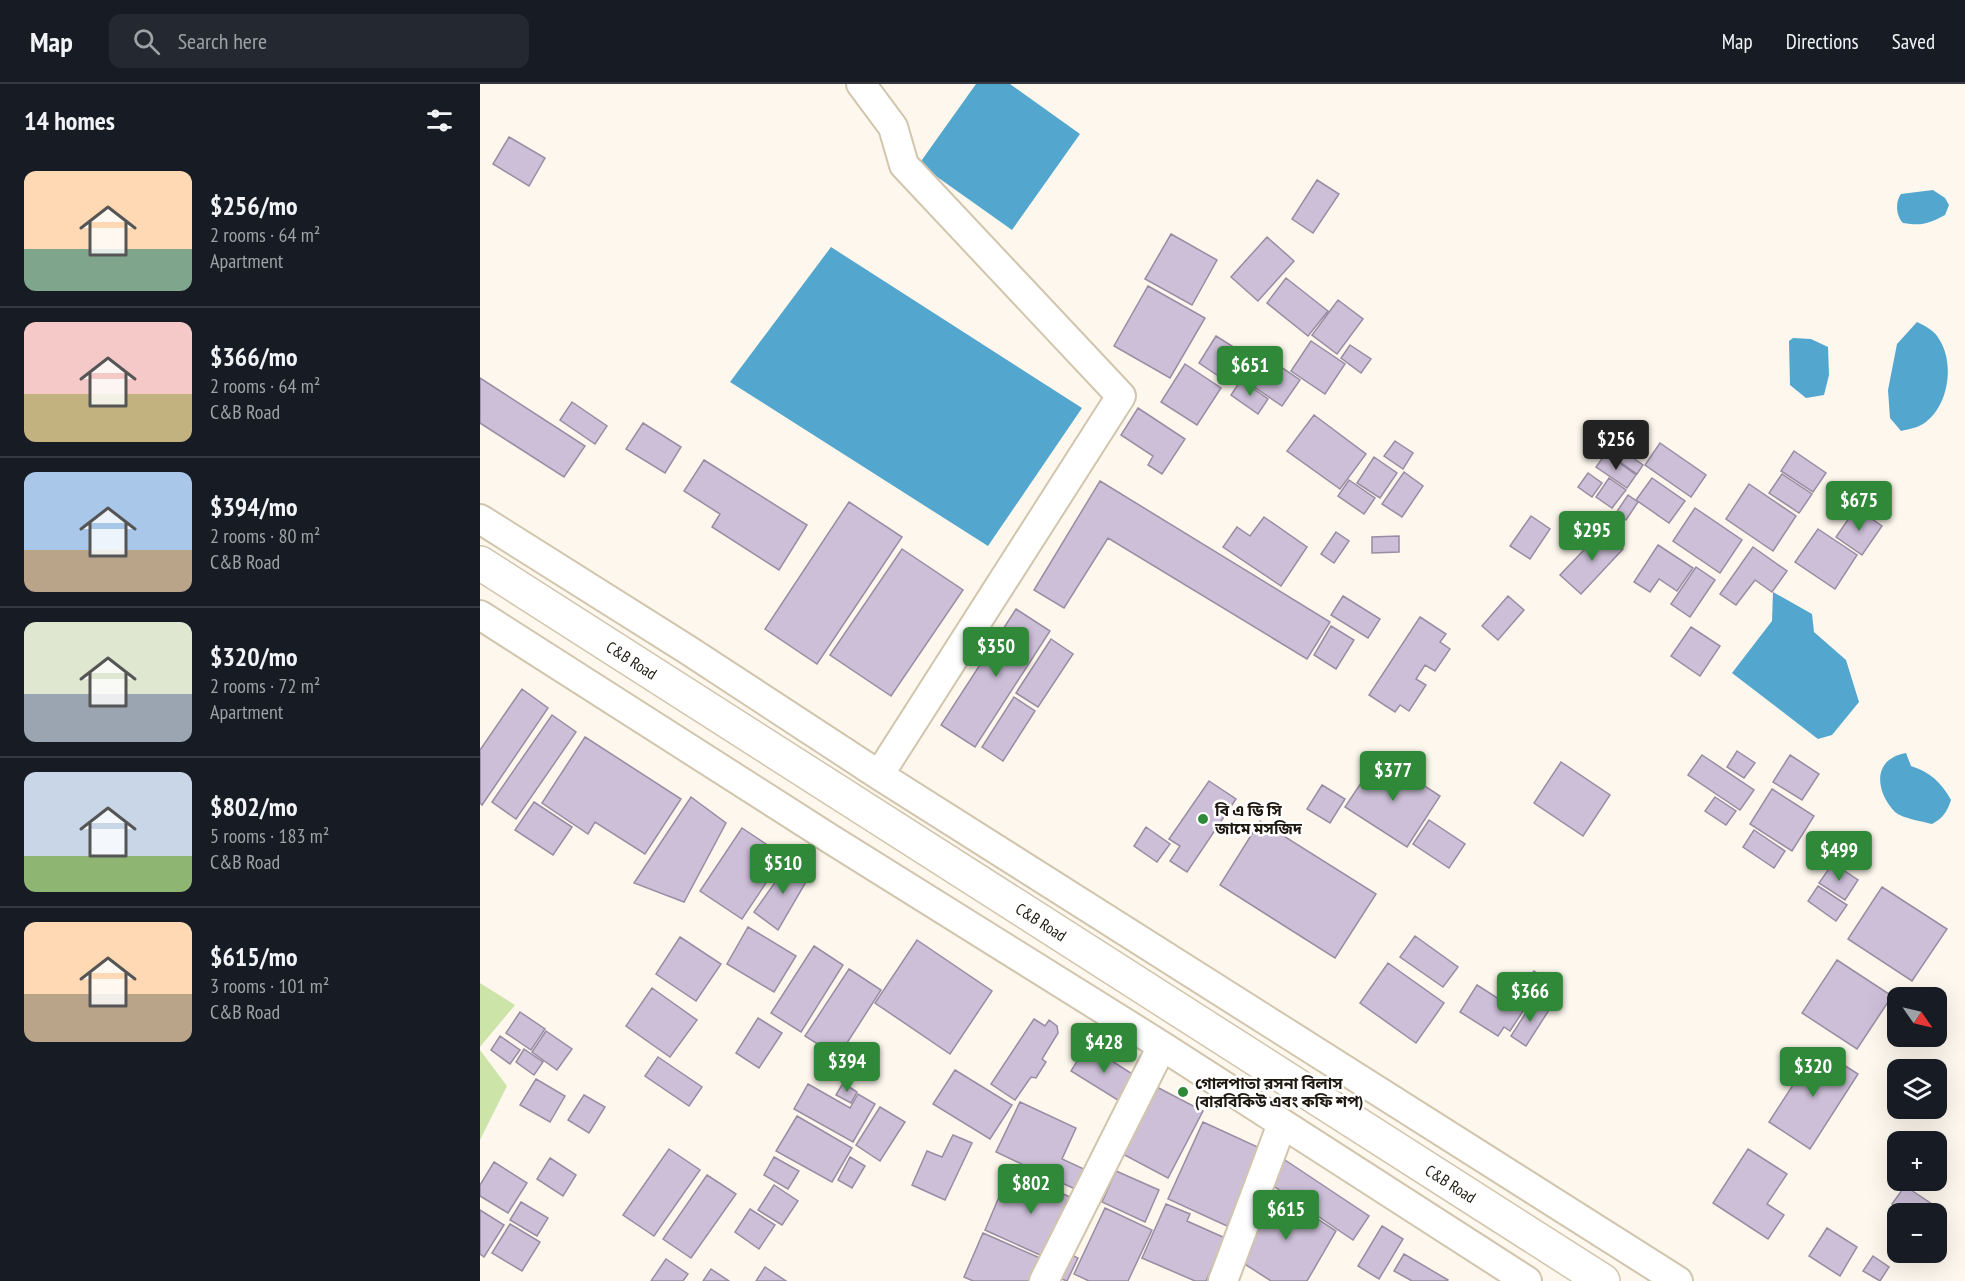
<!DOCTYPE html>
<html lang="en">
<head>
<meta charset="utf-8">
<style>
  :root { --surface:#171b24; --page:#242831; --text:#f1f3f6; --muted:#9ea1a6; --line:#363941; --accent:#308939 }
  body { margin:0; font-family:"PT Sans Narrow","Noto Sans Bengali",sans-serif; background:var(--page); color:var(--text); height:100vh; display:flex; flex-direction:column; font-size:22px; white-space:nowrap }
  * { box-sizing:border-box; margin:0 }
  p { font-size:20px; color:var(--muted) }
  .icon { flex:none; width:33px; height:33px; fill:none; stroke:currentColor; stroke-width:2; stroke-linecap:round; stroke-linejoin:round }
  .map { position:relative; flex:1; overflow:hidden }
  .drawer { display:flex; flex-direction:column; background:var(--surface); width:480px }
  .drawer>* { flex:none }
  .needle { width:39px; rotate:124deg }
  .fabs { position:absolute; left:1407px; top:903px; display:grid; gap:12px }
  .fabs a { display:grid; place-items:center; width:60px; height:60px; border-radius:12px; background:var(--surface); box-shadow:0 6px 24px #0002; font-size:30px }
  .price { position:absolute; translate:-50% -51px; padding:0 14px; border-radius:6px; background:var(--accent); color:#fff; font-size:20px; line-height:39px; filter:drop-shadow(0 2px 3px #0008) }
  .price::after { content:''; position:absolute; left:50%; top:36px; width:18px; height:14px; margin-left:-9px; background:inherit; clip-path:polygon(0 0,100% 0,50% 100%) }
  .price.active { background:#222; color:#fff }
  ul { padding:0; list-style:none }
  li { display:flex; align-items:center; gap:18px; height:150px; padding:0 24px }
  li+li { border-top:2px solid var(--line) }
  li span { display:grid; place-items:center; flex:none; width:168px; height:120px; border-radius:12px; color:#555 }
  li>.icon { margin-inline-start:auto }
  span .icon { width:72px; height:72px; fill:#fffc; stroke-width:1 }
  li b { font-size:26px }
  h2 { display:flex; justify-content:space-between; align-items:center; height:72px; padding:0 24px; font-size:26px }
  header { display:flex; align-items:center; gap:36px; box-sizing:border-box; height:84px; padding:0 30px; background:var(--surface); border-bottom:2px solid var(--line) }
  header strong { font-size:28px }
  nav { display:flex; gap:33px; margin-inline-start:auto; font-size:21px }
  .search { width:420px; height:54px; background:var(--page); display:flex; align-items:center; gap:15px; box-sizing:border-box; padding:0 21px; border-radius:12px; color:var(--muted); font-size:22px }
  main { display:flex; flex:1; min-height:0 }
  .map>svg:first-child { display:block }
</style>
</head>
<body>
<header>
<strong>Map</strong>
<div class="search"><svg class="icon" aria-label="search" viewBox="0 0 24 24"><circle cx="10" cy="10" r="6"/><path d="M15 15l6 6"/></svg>Search here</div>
<nav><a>Map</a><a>Directions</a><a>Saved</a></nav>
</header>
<main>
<section class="drawer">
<h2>14 homes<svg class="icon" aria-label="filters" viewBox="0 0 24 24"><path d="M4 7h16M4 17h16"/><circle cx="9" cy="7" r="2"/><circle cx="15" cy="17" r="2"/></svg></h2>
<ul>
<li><span style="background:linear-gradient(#ffd9b3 65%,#7fa58c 0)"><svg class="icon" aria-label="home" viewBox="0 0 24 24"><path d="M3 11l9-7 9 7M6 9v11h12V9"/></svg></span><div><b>$256/mo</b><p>2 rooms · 64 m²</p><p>Apartment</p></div></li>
<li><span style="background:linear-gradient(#f6c9c9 60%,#c2b280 0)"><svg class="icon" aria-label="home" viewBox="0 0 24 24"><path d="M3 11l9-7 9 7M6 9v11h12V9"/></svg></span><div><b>$366/mo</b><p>2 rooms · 64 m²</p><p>C&amp;B Road</p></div></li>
<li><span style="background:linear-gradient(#a9c7e8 65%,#b9a48a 0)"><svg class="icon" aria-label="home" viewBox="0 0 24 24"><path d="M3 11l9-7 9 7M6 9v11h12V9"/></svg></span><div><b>$394/mo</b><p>2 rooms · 80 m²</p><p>C&amp;B Road</p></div></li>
<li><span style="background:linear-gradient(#dfe7d0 60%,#9aa5b1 0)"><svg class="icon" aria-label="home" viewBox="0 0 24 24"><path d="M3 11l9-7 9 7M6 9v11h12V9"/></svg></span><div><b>$320/mo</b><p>2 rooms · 72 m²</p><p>Apartment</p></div></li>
<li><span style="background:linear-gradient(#c9d6e8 70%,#8fb573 0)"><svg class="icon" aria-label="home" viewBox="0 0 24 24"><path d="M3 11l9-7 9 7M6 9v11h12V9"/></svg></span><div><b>$802/mo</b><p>5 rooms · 183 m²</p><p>C&amp;B Road</p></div></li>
<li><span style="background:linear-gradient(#ffd9b3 60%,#b9a48a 0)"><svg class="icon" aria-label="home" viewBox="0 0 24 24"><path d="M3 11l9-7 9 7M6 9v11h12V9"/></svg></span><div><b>$615/mo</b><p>3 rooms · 101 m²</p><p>C&amp;B Road</p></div></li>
</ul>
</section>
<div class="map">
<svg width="1485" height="1197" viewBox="0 0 1485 1197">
  <rect width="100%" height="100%" fill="#fdf7ed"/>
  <path fill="#cde4a9" d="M0,899L35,921L0,963Z
    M0,966L27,1002L0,1056Z"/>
  <path fill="#53a6cd" d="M496,0H530L600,50L532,146L439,80Z
    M1453,106L1465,114L1469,121L1465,131C1448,140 1442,142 1423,139C1416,132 1415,118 1421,110Z
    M351,163L602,324L508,462L250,298Z
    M1437,238C1445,242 1454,246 1459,255C1475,279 1469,323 1443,340C1437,344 1428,345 1421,347L1410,334L1408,306L1417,260Z
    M1313,254L1331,255L1348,263L1349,291L1344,311L1326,314L1310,301L1309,257Z
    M1293,508L1332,530L1334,548L1366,576L1379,618L1352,651L1338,655L1252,589L1292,537Z
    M1426,669L1431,682C1450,688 1461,698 1471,716C1467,728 1463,734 1452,740C1441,737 1424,735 1415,728C1395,707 1392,675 1426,669Z"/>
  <path fill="#cdbfd8" stroke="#998ca3" stroke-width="1.5" d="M29,53L65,74L49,102L13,80Z
    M837,96L859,110L833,149L812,135Z
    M691,150L737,176L712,221L665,195Z
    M787,153L814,177L778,217L751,193Z
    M806,194L848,227L828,252L787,219Z
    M668,202L725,234L690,294L634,262Z
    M858,216L883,235L857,270L832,251Z
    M736,252L766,271L749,299L719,279Z
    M831,257L865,280L845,310L811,287Z
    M870,261L891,275L881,289L861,274Z
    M782,270L820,296L802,322L764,296Z
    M705,280L741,304L717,341L681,318Z
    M0,294L105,362L84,393L0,339Z
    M761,296L788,315L778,330L751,311Z
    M92,318L127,342L115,360L80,336Z
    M658,324L705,355L682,390L668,381L673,372L641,351Z
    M834,331L886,370L860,405L807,367Z
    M163,339L201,363L185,389L146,365Z
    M915,357L933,369L923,385L904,372Z
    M1180,359L1226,391L1211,413L1165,381Z
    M1314,367L1346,389L1333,408L1301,387Z
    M1126,369L1156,391L1147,404L1116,383Z
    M1146,369L1163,381L1157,390L1140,378Z
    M894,373L917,389L900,414L877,399Z
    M224,376L327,441L299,486L232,443L240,430L204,407Z
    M924,388L943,402L922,433L902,420Z
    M1108,389L1122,399L1112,413L1098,403Z
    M1302,390L1332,410L1319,429L1289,409Z
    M1129,394L1146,406L1132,424L1116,413Z
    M1172,394L1205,417L1189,439L1156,416Z
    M869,396L895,414L884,430L858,412Z
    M620,397L850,538L827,575L628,454L584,524L554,506Z
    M1269,400L1316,432L1293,467L1246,435Z
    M1148,411L1158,418L1146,436L1136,429Z
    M369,418L422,453L337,580L285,545Z
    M1215,424L1262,456L1240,489L1193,457Z
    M1376,424L1402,442L1382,471L1356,453Z
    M1051,432L1070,445L1050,475L1030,462Z
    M784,433L827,463L801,502L743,463L757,443L770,452Z
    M1338,445L1377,471L1355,505L1315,478Z
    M1123,446L1143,465L1101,510L1080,491Z
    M856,448L869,457L854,479L841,470Z
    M919,452V468L892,469V453Z
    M1178,461L1213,484L1197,507L1179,495L1170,508L1154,498Z
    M1273,463L1307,487L1292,508L1275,496L1256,521L1240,510Z
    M422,465L483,506L411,612L350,571Z
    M1216,483L1235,496L1210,533L1191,520Z
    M863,512L900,535L888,554L851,531Z
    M1028,512L1044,526L1018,556L1002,542Z
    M536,525L570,547L495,663L461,641Z
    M940,533L966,550L960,558L970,565L955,587L945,581L936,595L946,601L929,627L920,621L915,628L889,611Z
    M851,542L874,556L856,585L834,571Z
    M1211,543L1240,562L1220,592L1191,572Z
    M571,555L593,570L558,623L536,609Z
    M42,605L68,624L2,721L0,719V666Z
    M534,613L555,627L523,677L502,663Z
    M72,631L96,648L36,735L12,718Z
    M105,653L201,715L165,770L115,738L108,750L62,719Z
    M1257,667L1275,679L1264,694L1247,683Z
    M1222,671L1274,706L1260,726L1208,691Z
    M1310,671L1339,690L1322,716L1293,698Z
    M899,672L960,712L927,763L865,723Z
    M1081,678L1130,711L1103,752L1054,719Z
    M729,697L756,715L707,788L690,777L700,762L689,755Z
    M842,701L865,715L850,739L827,725Z
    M1292,705L1334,732L1312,767L1270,740Z
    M211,713L246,739L204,818L154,799Z
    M1235,713L1256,727L1246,741L1225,727Z
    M54,718L92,743L73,771L35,746Z
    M949,736L985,760L969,784L933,760Z
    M780,737L896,810L855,874L740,801Z
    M666,743L690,760L677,778L654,762Z
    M262,744L304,772L262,835L220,807Z
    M1274,746L1305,767L1294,784L1263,763Z
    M311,776L330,791L298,846L274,828Z
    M1353,779L1378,796L1365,816L1339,799Z
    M1338,802L1367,821L1356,837L1328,817Z
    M1402,803L1467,845L1432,897L1368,855Z
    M268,843L316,872L294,908L247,880Z
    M935,852L978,883L963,903L920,873Z
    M200,853L241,880L216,917L176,890Z
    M437,856L512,907L470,970L395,919Z
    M334,862L363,881L321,948L291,929Z
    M1357,876L1412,912L1377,965L1322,929Z
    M908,879L964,919L936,959L880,919Z
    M369,885L401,906L358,973L325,952Z
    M1054,887L1073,900L1060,919L1041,906Z
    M997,901L1025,919L1029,914L1045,924L1030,947L1024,943L1018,952L980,928Z
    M172,904L217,936L190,973L146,942Z
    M1054,916L1069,926L1046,962L1031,952Z
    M40,928L65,945L51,966L26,949Z
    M278,934L302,949L279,984L256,969Z
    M554,935L565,942L569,936L577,942L578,949L562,975L566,978L556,994L551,993L535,1016L511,1000Z
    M66,947L92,965L77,986L52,968Z
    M20,952L40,966L30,980L11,966Z
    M607,961L657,993L641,1018L591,987Z
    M1337,964L1378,990L1330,1065L1289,1038Z
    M44,965L63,978L54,991L36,978Z
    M178,973L222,1003L209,1022L165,992Z
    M475,986L532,1021L510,1055L453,1020Z
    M56,995L85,1012L70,1038L40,1021Z
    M363,999L377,1008L371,1019L356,1011Z
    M328,1000L370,1024L378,1010L395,1020L373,1058L314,1025Z
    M671,1000L723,1027L688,1094L637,1067Z
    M104,1011L125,1023L109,1049L88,1036Z
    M540,1018L596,1044L582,1075L606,1086L597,1106L516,1068Z
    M400,1023L425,1038L400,1077L376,1061Z
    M317,1032L372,1064L352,1098L296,1067Z
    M723,1038L782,1065L747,1142L688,1115Z
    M473,1051L492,1059L465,1116L432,1101L447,1067L462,1073Z
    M189,1065L220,1086L174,1152L143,1131Z
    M1268,1065L1307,1090L1287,1120L1304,1131L1288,1155L1233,1119Z
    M294,1073L319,1087L308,1105L284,1091Z
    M370,1073L385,1082L372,1104L358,1096Z
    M70,1074L96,1091L83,1112L57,1095Z
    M805,1076L889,1132L873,1156L789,1099Z
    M14,1078L47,1099L28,1129L0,1112V1101Z
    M530,1087L597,1116L571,1176L505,1146Z
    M636,1087L679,1106L665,1138L622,1118Z
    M227,1091L256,1110L211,1174L183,1155Z
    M294,1101L318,1117L302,1141L278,1126Z
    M1425,1102L1458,1124L1454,1130H1426L1412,1120Z
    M790,1104L856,1147L827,1197H791L760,1177Z
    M41,1118L68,1134L57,1152L30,1136Z
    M686,1120L710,1130L707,1137L745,1154L726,1197H715L662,1174Z
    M625,1124L672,1146L648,1197H609L594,1190Z
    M270,1125L295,1141L279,1165L255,1148Z
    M0,1126L24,1141L4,1173L0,1170Z
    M30,1140L60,1158L42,1187L12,1169Z
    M902,1142L923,1155L899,1195L878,1182Z
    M1347,1144L1377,1163L1360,1192L1329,1172Z
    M503,1149L562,1175L552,1197H493L484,1193Z
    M582,1166L598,1174L587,1197L571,1191Z
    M924,1170L968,1196L967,1197H932L914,1187Z
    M1393,1172L1409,1183L1400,1197L1383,1187Z
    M186,1175L208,1190L203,1197H171Z
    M285,1183L306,1197H276Z
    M231,1185L249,1197H223Z"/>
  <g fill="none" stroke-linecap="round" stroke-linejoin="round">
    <g stroke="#d2c5ad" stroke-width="32">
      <path id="street" d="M381,0L413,43L424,81L641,312L399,691
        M0,435L208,566L399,691L1198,1197
        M0,531L349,754L682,962L1047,1197
        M564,1197L682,962
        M743,1197L802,1040"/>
    </g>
    <g stroke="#d2c5ad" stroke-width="36">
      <g id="highway">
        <path id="s1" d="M0,479L1123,1197"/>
      </g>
    </g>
    <use href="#street" stroke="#fff" stroke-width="28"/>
    <use href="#highway" stroke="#fff" stroke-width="33"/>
  </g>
  <g fill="#308939" stroke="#fff" stroke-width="2">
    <circle cx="723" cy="735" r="6"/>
    <circle cx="703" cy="1008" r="6"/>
  </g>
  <g text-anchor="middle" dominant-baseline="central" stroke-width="5" stroke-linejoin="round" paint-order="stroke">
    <g font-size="16" fill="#1e1910" stroke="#fff">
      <text stroke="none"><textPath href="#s1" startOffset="180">C&amp;B Road</textPath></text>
      <text stroke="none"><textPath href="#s1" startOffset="666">C&amp;B Road</textPath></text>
      <text stroke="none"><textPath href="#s1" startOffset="1152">C&amp;B Road</textPath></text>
    </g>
    <g font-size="16" font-weight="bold" fill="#1e1910" stroke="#fff" text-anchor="start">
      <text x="735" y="726">বি এ ডি সি<tspan x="735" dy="18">জামে মসজিদ</tspan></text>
      <text x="715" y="999">গোলপাতা রসনা বিলাস<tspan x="715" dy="18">(বারবিকিউ এবং কফি শপ)</tspan></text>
    </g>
  </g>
</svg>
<div class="fabs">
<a><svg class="needle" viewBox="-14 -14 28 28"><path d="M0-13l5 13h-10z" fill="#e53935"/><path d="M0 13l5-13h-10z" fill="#9ea1a6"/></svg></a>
<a><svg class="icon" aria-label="layers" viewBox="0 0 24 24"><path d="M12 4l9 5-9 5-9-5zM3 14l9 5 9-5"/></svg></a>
<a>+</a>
<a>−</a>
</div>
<b class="price" style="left:770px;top:313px">$651</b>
<b class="price active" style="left:1136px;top:387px">$256</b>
<b class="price" style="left:1379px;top:448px">$675</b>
<b class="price" style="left:1112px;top:478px">$295</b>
<b class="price" style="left:516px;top:594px">$350</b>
<b class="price" style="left:913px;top:718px">$377</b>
<b class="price" style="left:1359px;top:798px">$499</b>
<b class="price" style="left:303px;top:811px">$510</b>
<b class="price" style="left:1050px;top:939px">$366</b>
<b class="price" style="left:624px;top:990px">$428</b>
<b class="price" style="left:367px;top:1009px">$394</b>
<b class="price" style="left:1333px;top:1014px">$320</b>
<b class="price" style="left:551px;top:1131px">$802</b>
<b class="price" style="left:806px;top:1157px">$615</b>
</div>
</main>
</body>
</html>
